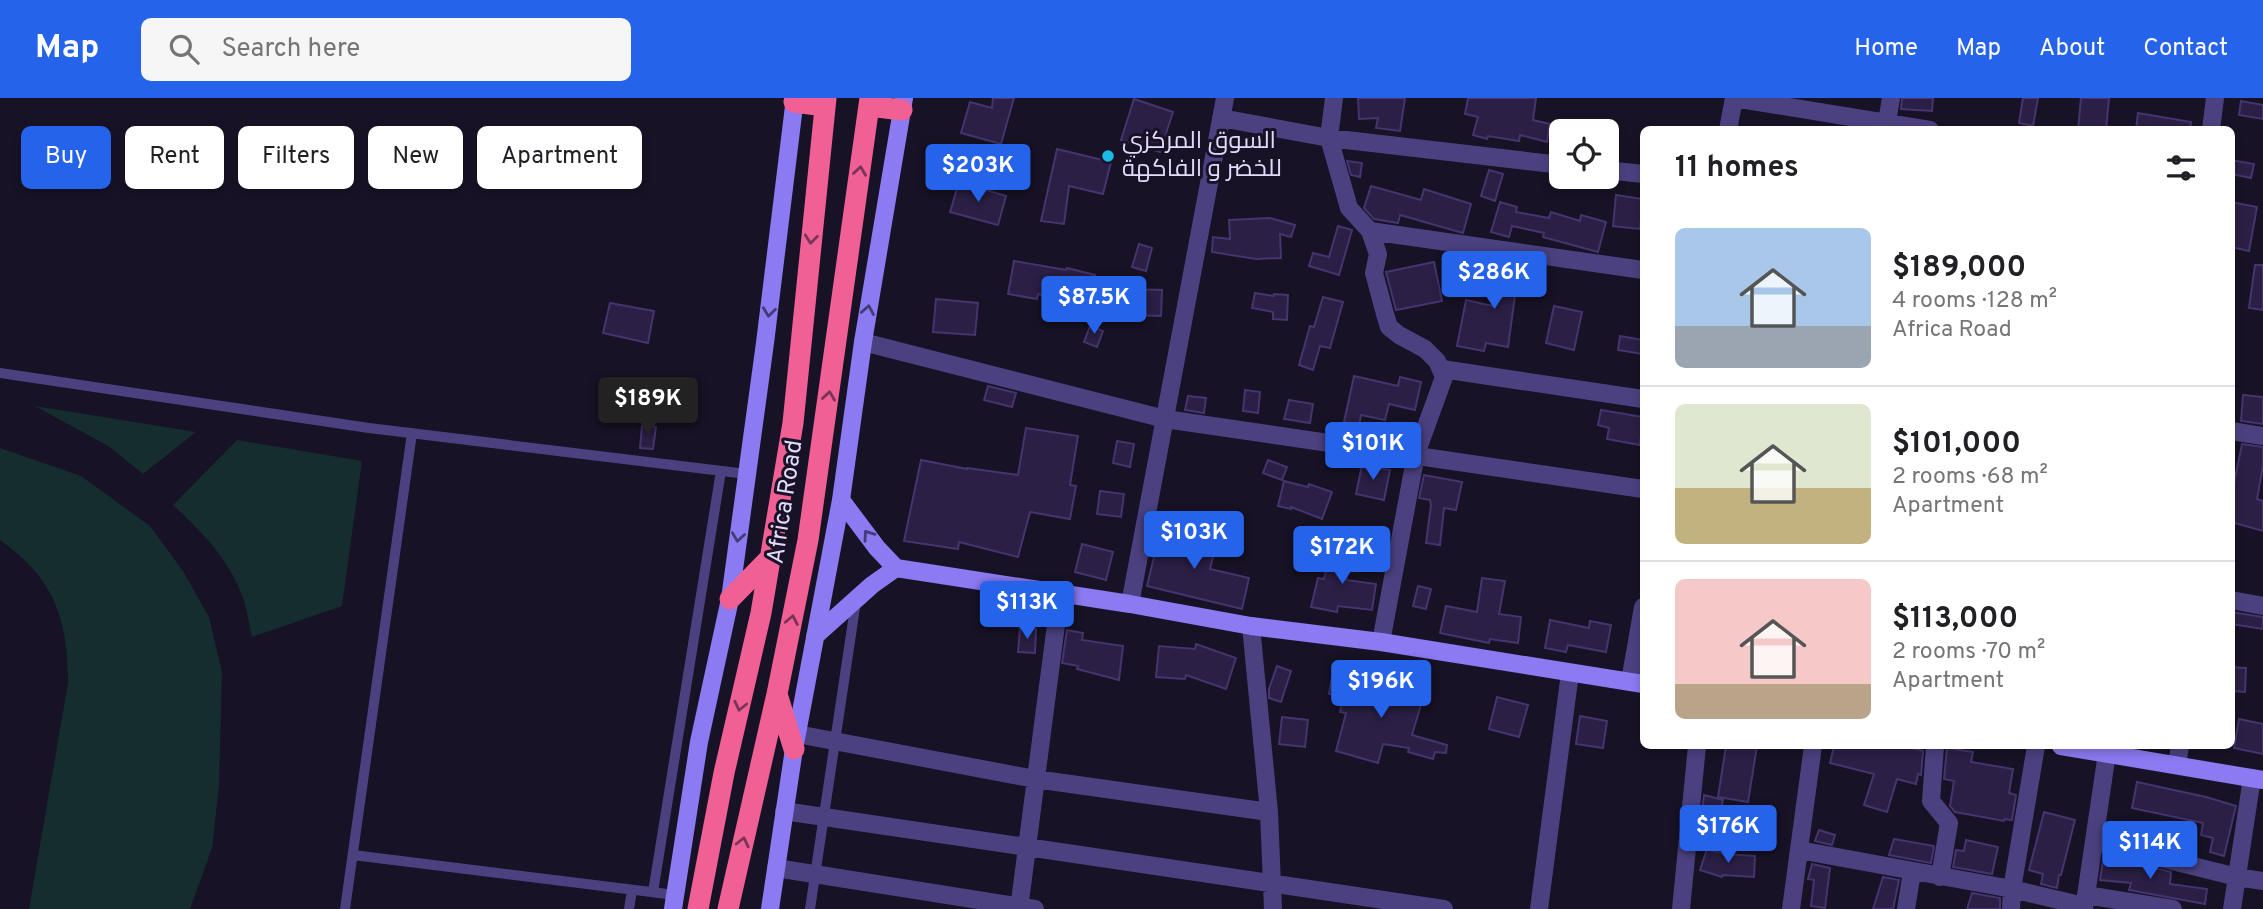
<!DOCTYPE html>
<html lang="en">
<head>
<meta charset="utf-8">
<style>
  :root { --surface:#fff; --page:#f6f6f6; --text:#202124; --muted:#757577; --line:#e0e0e0; --accent:#2563eb }
  body { margin:0; font-family:Overpass,Cairo,sans-serif; background:var(--page); color:var(--text); height:100vh; display:flex; flex-direction:column; font-size:26px; white-space:nowrap }
  * { box-sizing:border-box; margin:0 }
  p { font-size:23px; color:var(--muted) }
  .icon { flex:none; width:38px; height:38px; fill:none; stroke:currentColor; stroke-width:2; stroke-linecap:round; stroke-linejoin:round }
  .map { position:relative; flex:1; overflow:hidden }
  .details { position:absolute; left:1640px; top:28px; width:595px; height:623px; display:flex; flex-direction:column; background:var(--surface); border-radius:10px; box-shadow:0 4px 10px #0003 }
  .details>* { flex:none }
  .hud { position:absolute; left:21px; top:28px; width:665px; height:63px; display:flex; gap:14px }
  .tools { position:absolute; left:1549px; top:21px; display:grid; gap:14px }
  .tools a { display:grid; place-items:center; width:70px; height:70px; border-radius:10px; background:var(--surface); box-shadow:0 4px 10px #0003; font-size:35px }
  .price { position:absolute; translate:-50% -60px; padding:0 16px; border-radius:7px; background:var(--accent); color:#fff; font-size:23px; line-height:46px; filter:drop-shadow(0 2px 4px #0008) }
  .price::after { content:''; position:absolute; left:50%; top:42px; width:21px; height:16px; margin-left:-10px; background:inherit; clip-path:polygon(0 0,100% 0,50% 100%) }
  .price.active { background:#222; color:#fff }
  ul { padding:0; list-style:none }
  li { display:flex; align-items:center; gap:21px; height:175px; padding:0 35px }
  li+li { border-top:2px solid var(--line) }
  li span { display:grid; place-items:center; flex:none; width:196px; height:140px; border-radius:10px; color:#555 }
  li>.icon { margin-inline-start:auto }
  span .icon { width:84px; height:84px; fill:#fffc; stroke-width:1 }
  li b { font-size:30px }
  h2 { display:flex; justify-content:space-between; align-items:center; height:84px; padding:0 35px; font-size:30px }
  .tag { padding:0 24px; border-radius:10px; background:var(--surface); box-shadow:0 4px 10px #0003; font-size:24px; line-height:63px }
  .tag.active { background:var(--accent); color:#fff }
  header { display:flex; align-items:center; gap:42px; box-sizing:border-box; height:98px; padding:0 35px; background:var(--accent); color:#fff }
  header strong { font-size:33px }
  nav { display:flex; gap:38px; margin-inline-start:auto; font-size:24px }
  .search { width:490px; height:63px; background:var(--page); display:flex; align-items:center; gap:18px; box-sizing:border-box; padding:0 24px; border-radius:10px; color:var(--muted); font-size:26px }
  .map>svg:first-child { display:block }
</style>
</head>
<body>
<header>
<strong>Map</strong>
<div class="search"><svg class="icon" aria-label="search" viewBox="0 0 24 24"><circle cx="10" cy="10" r="6"/><path d="M15 15l6 6"/></svg>Search here</div>
<nav><a>Home</a><a>Map</a><a>About</a><a>Contact</a></nav>
</header>
<div class="map">
<svg width="2263" height="811" viewBox="0 0 2263 811">
  <rect width="100%" height="100%" fill="#171225"/>
  <path fill="#152d2f" d="M35,308L196,334L143,376L110,349Z
    M237,342L362,363L342,508L252,539C249,525 247,510 242,497C228,460 201,433 173,407Z
    M0,350L81,378L150,428L183,473L209,519L222,574L219,688L212,750L190,811H29L68,585C68,521 54,480 0,442Z"/>
  <path fill="#2b1f45" stroke="#46346e" stroke-width="2" d="M993,0H1014L1001,46L961,35L970,4L992,10Z
    M1358,0H1405L1400,33L1376,30L1378,20L1359,21Z
    M1468,0H1536L1533,22L1550,26L1547,44L1520,37L1519,43L1488,38L1487,41L1473,37L1478,19L1465,16Z
    M1902,0H1933L1932,13L1901,11Z
    M2023,0H2038L2033,28L2019,25Z
    M2081,0H2109L2106,32H2078Z
    M1134,1L1173,14L1160,54L1121,42Z
    M2241,3L2263,7V21L2239,17Z
    M2138,15L2191,24L2190,32H2136Z
    M1057,51L1111,64L1103,96L1069,88L1064,126L1041,123Z
    M2231,62L2254,66L2251,80L2231,76Z
    M1347,63L1362,65L1360,79L1351,77Z
    M1489,72L1503,76L1495,103L1481,98Z
    M959,84L1006,98L998,127L950,114Z
    M1371,88L1421,102L1424,91L1471,106L1463,135L1400,117L1398,125L1374,121L1364,110Z
    M1616,97L1643,101L1640,131L1613,128Z
    M1500,104L1517,109L1516,114L1549,120L1551,114L1580,123L1581,117L1606,124L1598,154L1543,139L1544,135L1512,128L1509,139L1491,134Z
    M2231,104L2257,109L2249,153L2231,149Z
    M1270,120L1295,127L1291,139L1280,136L1281,160L1256,161L1212,154L1213,139L1230,141L1229,122Z
    M1338,128L1352,132L1339,177L1309,168L1313,155L1329,159Z
    M1139,146L1152,150L1146,173L1132,169Z
    M1014,163L1066,172L1067,170L1095,177L1088,208L1038,196L1037,201L1008,196Z
    M1434,164L1442,203L1396,212L1386,174Z
    M1493,166L1539,174L1535,188L1517,183L1508,249L1486,245L1484,253L1457,248L1466,202L1493,208L1499,178L1491,176Z
    M2255,167H2263V212L2249,210Z
    M1128,191L1162,192L1161,218L1127,217Z
    M1255,195L1274,198V196L1288,197L1287,222L1273,221V214L1252,210Z
    M1323,199L1343,204L1330,250L1320,248L1313,272L1299,267L1310,228L1314,229Z
    M936,201L978,205L975,237L933,234Z
    M610,205L654,213L648,245L603,235Z
    M1554,208L1582,214L1574,252L1546,245Z
    M1090,228L1103,233L1097,249L1084,244Z
    M1620,238L1643,242V256L1618,252Z
    M1354,278L1398,288L1400,279L1421,284L1415,312L1389,306L1385,322L1361,317L1359,327L1344,324Z
    M988,288L1016,295L1012,309L984,302Z
    M1245,292L1260,294L1258,315L1243,313Z
    M2243,297L2263,299V326L2241,323Z
    M1188,298L1206,300L1204,315L1185,312Z
    M1289,302L1313,306L1310,325L1284,321Z
    M1601,312L1643,319L1640,347L1607,341L1609,330L1598,327Z
    M642,328L656,329L653,351L640,350Z
    M1026,330L1078,338L1070,387L1076,388L1070,421L1030,414L1018,459L959,444L958,451L904,443L921,362L967,371V370L1018,377Z
    M1117,343L1134,346L1130,369L1113,365Z
    M2242,346L2263,349V368L2257,401L2263,403V433L2231,424V400Z
    M1268,362L1287,369L1282,382L1263,375Z
    M1362,367L1390,372L1384,402L1356,396Z
    M1424,377L1462,384L1456,412L1444,410L1440,447L1426,445L1431,407L1430,402L1419,400Z
    M1284,383L1308,389L1309,386L1332,394L1322,421L1291,409V411L1278,408Z
    M1100,393L1124,396L1121,419L1097,416Z
    M1192,433L1218,440L1210,471L1249,480L1242,511L1147,488L1160,434L1190,440Z
    M1082,446L1113,454L1106,482L1075,474Z
    M1332,449L1354,455L1346,482L1376,486L1372,512L1338,508L1337,514L1311,509L1318,480L1324,481Z
    M1482,480L1505,483L1499,516L1521,519L1518,545L1490,541L1489,545L1440,535L1446,508L1477,514Z
    M1418,488L1431,491L1426,511L1413,508Z
    M2231,514L2263,519V531L2231,526Z
    M1550,522L1589,530L1590,523L1611,527L1606,554L1568,547L1566,554L1545,550Z
    M1020,530L1036,531L1035,555L1018,554Z
    M1067,532L1083,535L1082,542L1123,548L1119,582L1077,571L1078,568L1062,565Z
    M1196,546L1236,560L1226,591L1186,577L1185,581L1156,579L1159,548L1195,551Z
    M1277,568L1291,573L1281,604L1269,600V591Z
    M2231,569L2246,570L2245,594L2231,593Z
    M1332,579L1404,592L1406,584L1426,590L1412,637L1447,647L1446,655L1435,654L1433,661L1408,654L1409,650L1383,646L1378,665L1336,653L1346,615L1340,614L1343,598L1329,596Z
    M1497,599L1528,607L1519,639L1489,631Z
    M1580,618L1607,623L1603,650L1576,646Z
    M1282,619L1308,622L1305,649L1279,646Z
    M2239,621L2263,626V656L2234,650Z
    M1726,648H1757L1748,704L1718,699Z
    M1834,648H1905L1923,653L1921,677L1918,676L1916,686L1897,681L1887,714L1864,707L1874,676L1830,665Z
    M1947,650L1973,654L1971,664L2013,671L2009,695L2016,697L2012,722L2005,721L2004,723L1955,714L1950,708L1954,683L1944,681Z
    M2137,684L2206,699L2236,708L2224,758L2210,754L2213,740L2201,737L2203,725L2132,710Z
    M1704,697L1723,702L1718,727L1701,723Z
    M2044,714L2075,722L2061,777H2059L2057,790L2041,786L2043,776L2029,772Z
    M1819,732L1835,737L1832,747L1815,743Z
    M1894,741L1934,748L1931,765L1889,757Z
    M1966,742L1998,749L1992,776L1953,769L1956,752L1964,753Z
    M1707,751L1724,756L1755,758L1754,779L1723,777L1722,779L1700,772Z
    M2103,762L2131,764L2171,774L2170,786L2207,791L2205,806L2129,792L2131,785L2100,782Z
    M1812,766L1830,770L1825,810L1811,808L1814,782L1808,781Z
    M1883,779L1899,782L1893,811H1873Z
    M1972,795L2000,800V811H1967Z"/>
  <g fill="none" stroke-linecap="round" stroke-linejoin="round">
    <path stroke="#4b4180" stroke-width="10" d="M0,275L369,330L747,376
      M353,757L675,797
      M653,794L721,373
      M345,811L412,335
      M629,811L632,792
      M810,811L856,503"/>
    <path stroke="#4b4180" stroke-width="18" d="M1334,0L1329,40L1349,110L1370,133L1378,156L1374,175L1385,216L1389,229L1399,237L1425,251L1437,263L1444,279L1416,356L1381,544
      M1734,0L1930,32
      M1221,20L1329,40L1561,67
      M1887,24L1891,0
      M1728,32L1734,0
      M2211,32L2215,0
      M1606,72L1643,76
      M1370,133L1643,172
      M863,244L1165,321L1643,391
      M1442,271L1643,301
      M2231,333L2263,338
      M2231,502L2263,508
      M1130,506L1225,0
      M1251,528L1269,714L1273,811
      M1630,583L1643,509
      M797,636L1035,681L1269,714
      M1935,648L1931,703L1949,725L1940,779
      M2177,666L2180,648
      M784,713L1444,811
      M2096,744L2237,779L2263,783
      M1799,752L2012,791L2084,808
      M776,770L1035,811
      M2086,797L2173,811
      M1019,811L1060,496
      M1539,811L1570,575
      M1681,811L1697,648
      M1791,811L1813,648
      M1906,811L1912,774
      M2011,811L2012,791L2036,648
      M2084,811L2107,655
      M2232,811L2252,680"/>
    <path stroke="#8b7af2" stroke-width="18" d="M841,402L877,450L896,470L1130,506L1251,528L1381,544L1643,586
      M815,538L872,487L896,470
      M2061,648L2263,682
      M673,811L699,644L730,501L765,245L795,0
      M770,811L794,651L841,402L863,244L904,0"/>
    <path stroke="#f06094" stroke-width="21" d="M794,4L825,8
      M869,8L902,12
      M730,501L770,460
      M777,596L794,651
      M698,811L724,675L761,515L793,325L826,0
      M728,811L777,596L808,442L870,0"/>
  </g>
  <defs><path id="oneway-chevron" d="M-2-3.5L2.5 0L-2 3.5" fill="none" stroke-width="1.6" stroke-linecap="round" stroke-linejoin="round" transform="scale(1.75)"/></defs>
  <g stroke="#793557">
    <use href="#oneway-chevron" transform="translate(860 73) rotate(-82)"/>
    <use href="#oneway-chevron" transform="translate(811 141) rotate(96)"/>
    <use href="#oneway-chevron" transform="translate(829 298) rotate(-82)"/>
    <use href="#oneway-chevron" transform="translate(792 522) rotate(-79)"/>
    <use href="#oneway-chevron" transform="translate(740 608) rotate(103)"/>
    <use href="#oneway-chevron" transform="translate(743 744) rotate(-77)"/>
  </g>
  <g stroke="#453c77">
    <use href="#oneway-chevron" transform="translate(868 212) rotate(-80)"/>
    <use href="#oneway-chevron" transform="translate(769 214) rotate(97)"/>
    <use href="#oneway-chevron" transform="translate(868 437) rotate(-125)"/>
    <use href="#oneway-chevron" transform="translate(738 439) rotate(98)"/>
  </g>
  <circle fill="#18bce9" stroke="#171225" stroke-width="2.5" cx="1108" cy="58" r="7"/>
  <g text-anchor="middle" dominant-baseline="central" stroke-width="6" stroke-linejoin="round" paint-order="stroke">
    <g font-size="24" fill="#e1dafb" stroke="#171225" text-anchor="start">
      <text x="1122" y="44">السوق المركزي<tspan x="1122" dy="28">للخضر و الفاكهة</tspan></text>
    </g>
    <g font-size="24" fill="#e1dafb" stroke="#171225">
      <text transform="translate(786 404) rotate(-81)">Africa Road</text>
    </g>
  </g>
</svg>
<div class="tools">
<a><svg class="icon" aria-label="locate" viewBox="0 0 24 24"><circle cx="12" cy="12" r="6"/><path d="M12 2v4M12 18v4M2 12h4M18 12h4"/></svg></a>
</div>
<b class="price" style="left:978px;top:106px">$203K</b>
<b class="price" style="left:1494px;top:213px">$286K</b>
<b class="price" style="left:1094px;top:238px">$87.5K</b>
<b class="price active" style="left:648px;top:339px">$189K</b>
<b class="price" style="left:1373px;top:384px">$101K</b>
<b class="price" style="left:1194px;top:473px">$103K</b>
<b class="price" style="left:1342px;top:488px">$172K</b>
<b class="price" style="left:1027px;top:543px">$113K</b>
<b class="price" style="left:1381px;top:622px">$196K</b>
<b class="price" style="left:1728px;top:767px">$176K</b>
<b class="price" style="left:2150px;top:783px">$114K</b>
<div class="hud">
<a class="tag active">Buy</a>
<a class="tag">Rent</a>
<a class="tag">Filters</a>
<a class="tag">New</a>
<a class="tag">Apartment</a>
</div>
<section class="details">
<h2>11 homes<svg class="icon" aria-label="filters" viewBox="0 0 24 24"><path d="M4 7h16M4 17h16"/><circle cx="9" cy="7" r="2"/><circle cx="15" cy="17" r="2"/></svg></h2>
<ul>
<li><span style="background:linear-gradient(#a9c7e8 70%,#9aa5b1 0)"><svg class="icon" aria-label="home" viewBox="0 0 24 24"><path d="M3 11l9-7 9 7M6 9v11h12V9"/></svg></span><div><b>$189,000</b><p>4 rooms · 128 m²</p><p>Africa Road</p></div></li>
<li><span style="background:linear-gradient(#dfe7d0 60%,#c2b280 0)"><svg class="icon" aria-label="home" viewBox="0 0 24 24"><path d="M3 11l9-7 9 7M6 9v11h12V9"/></svg></span><div><b>$101,000</b><p>2 rooms · 68 m²</p><p>Apartment</p></div></li>
<li><span style="background:linear-gradient(#f6c9c9 75%,#b9a48a 0)"><svg class="icon" aria-label="home" viewBox="0 0 24 24"><path d="M3 11l9-7 9 7M6 9v11h12V9"/></svg></span><div><b>$113,000</b><p>2 rooms · 70 m²</p><p>Apartment</p></div></li>
</ul>
</section>
</div>
</body>
</html>
